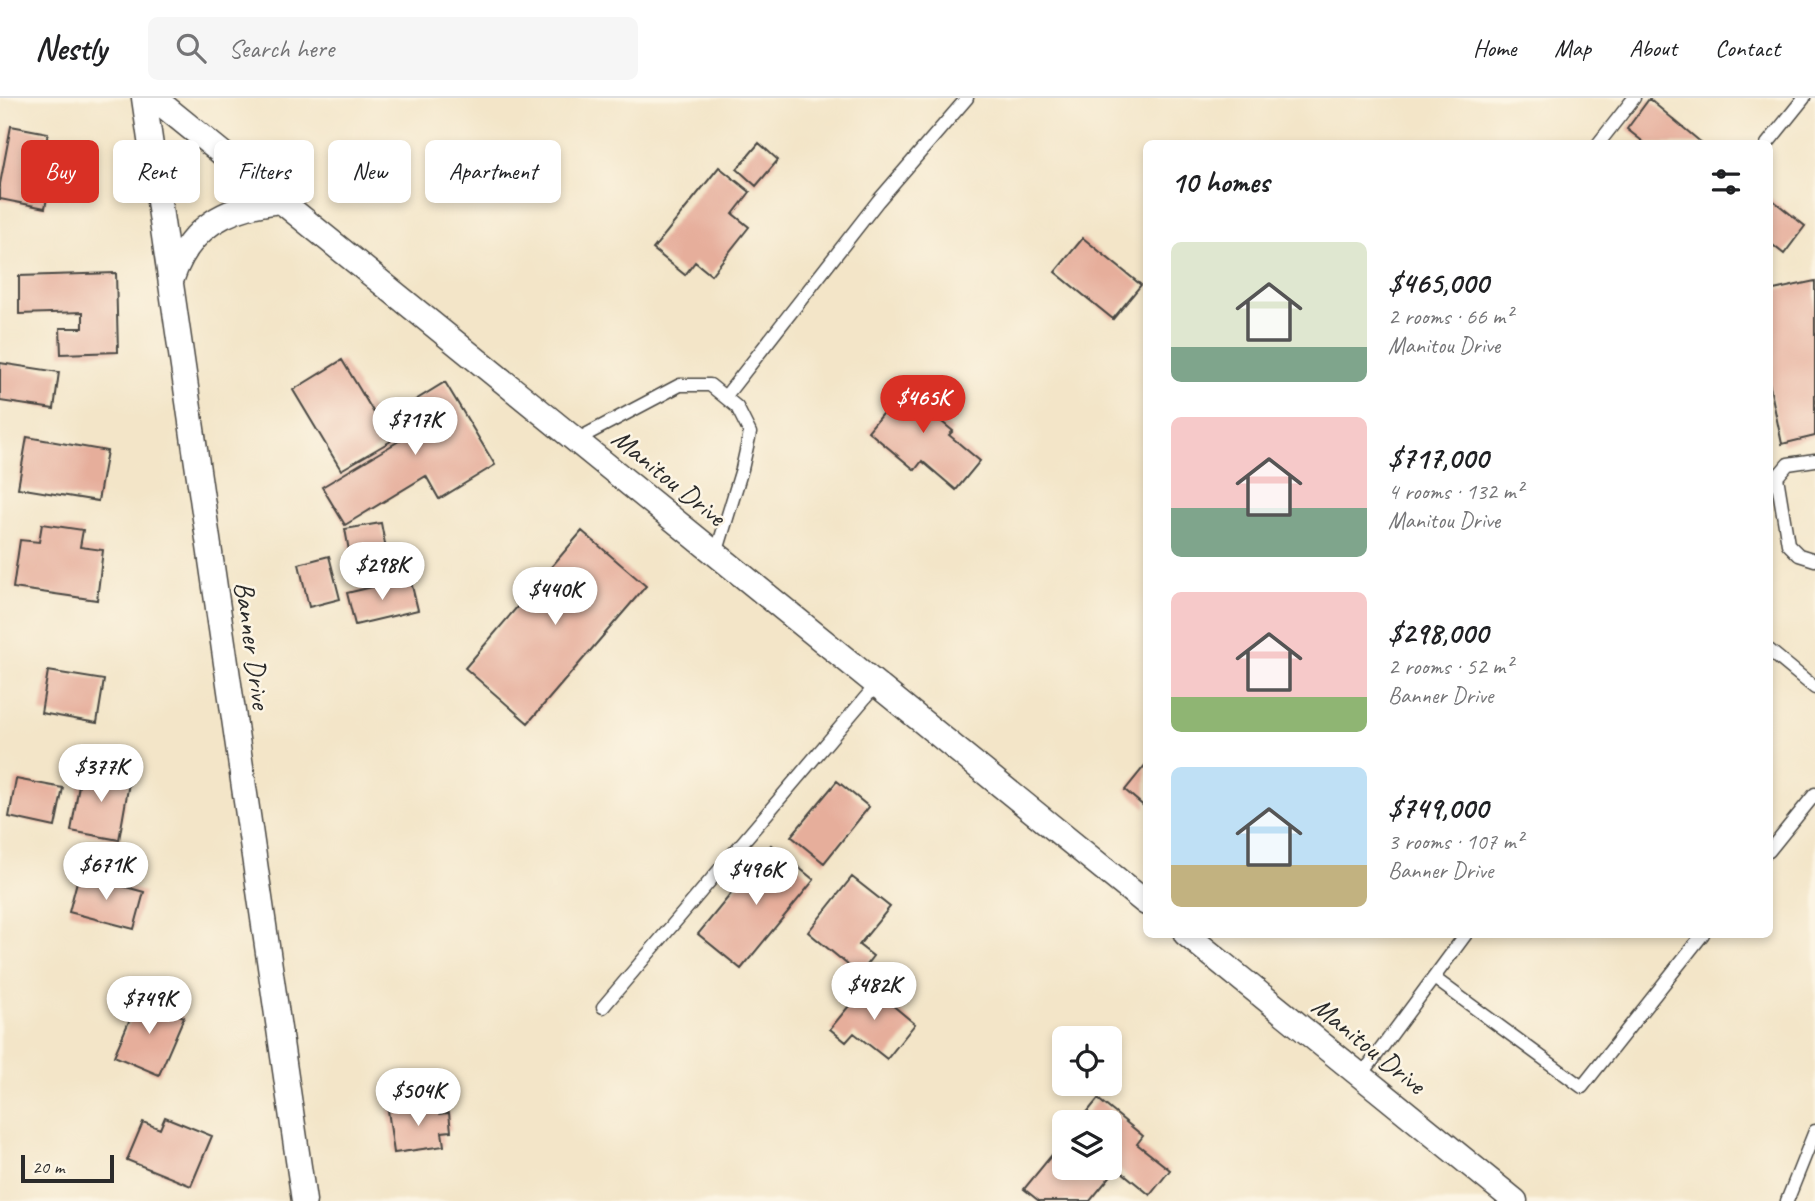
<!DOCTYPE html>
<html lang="en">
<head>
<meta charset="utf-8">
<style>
  :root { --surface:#fff; --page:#f6f6f6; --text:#202124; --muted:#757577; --line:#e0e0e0; --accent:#d93025 }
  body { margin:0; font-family:Caveat,sans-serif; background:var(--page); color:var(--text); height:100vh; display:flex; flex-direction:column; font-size:26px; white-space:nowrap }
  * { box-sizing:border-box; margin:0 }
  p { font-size:23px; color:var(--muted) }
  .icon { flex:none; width:38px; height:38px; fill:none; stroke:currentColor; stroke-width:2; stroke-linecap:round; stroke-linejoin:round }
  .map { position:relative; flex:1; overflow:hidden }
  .details { position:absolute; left:1143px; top:42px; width:630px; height:798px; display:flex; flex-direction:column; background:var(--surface); border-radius:10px; box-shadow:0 4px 10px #0003 }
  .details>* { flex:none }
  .guide { position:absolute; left:21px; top:42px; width:665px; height:63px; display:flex; gap:14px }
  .tools { position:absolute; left:1052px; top:928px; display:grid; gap:14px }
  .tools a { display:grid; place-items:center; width:70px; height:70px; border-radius:10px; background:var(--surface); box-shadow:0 4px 10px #0003; font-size:35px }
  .scale { position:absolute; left:21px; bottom:18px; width:93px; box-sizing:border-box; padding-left:7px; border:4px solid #2b2b2b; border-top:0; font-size:19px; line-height:24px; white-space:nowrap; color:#2b2b2b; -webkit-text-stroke:5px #fcf5e5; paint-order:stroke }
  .price { position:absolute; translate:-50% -60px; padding:0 16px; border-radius:24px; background:#fff; color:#222; font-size:23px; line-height:46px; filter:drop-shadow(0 2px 4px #0008) }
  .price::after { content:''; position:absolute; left:50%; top:42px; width:21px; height:16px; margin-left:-10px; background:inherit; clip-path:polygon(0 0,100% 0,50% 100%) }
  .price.on { background:var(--accent); color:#fff }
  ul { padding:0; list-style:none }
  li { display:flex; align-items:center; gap:21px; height:175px; padding:0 28px }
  li span { display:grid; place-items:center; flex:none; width:196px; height:140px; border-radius:10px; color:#555 }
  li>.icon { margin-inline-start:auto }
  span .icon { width:84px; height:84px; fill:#fffc; stroke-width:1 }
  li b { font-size:30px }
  h2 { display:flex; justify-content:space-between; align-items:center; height:84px; padding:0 28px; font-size:30px }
  .tag { padding:0 24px; border-radius:10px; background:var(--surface); box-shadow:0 4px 10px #0003; font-size:24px; line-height:63px }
  .tag.on { background:var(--accent); color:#fff }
  header { display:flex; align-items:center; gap:42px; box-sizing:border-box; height:98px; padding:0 35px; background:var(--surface); border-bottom:2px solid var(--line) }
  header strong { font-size:33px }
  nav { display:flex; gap:38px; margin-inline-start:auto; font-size:24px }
  .search { width:490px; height:63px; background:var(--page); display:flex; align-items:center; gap:18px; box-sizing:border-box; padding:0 24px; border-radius:10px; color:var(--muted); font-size:26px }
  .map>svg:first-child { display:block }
</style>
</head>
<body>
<header>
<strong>Nestly</strong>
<div class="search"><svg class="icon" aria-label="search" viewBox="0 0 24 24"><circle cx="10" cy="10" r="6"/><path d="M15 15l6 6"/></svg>Search here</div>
<nav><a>Home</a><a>Map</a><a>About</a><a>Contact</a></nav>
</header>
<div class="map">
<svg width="1815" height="1103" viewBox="0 0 1815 1103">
  <rect width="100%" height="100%" fill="#fcf5e5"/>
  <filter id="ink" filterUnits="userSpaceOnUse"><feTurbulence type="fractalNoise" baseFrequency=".0143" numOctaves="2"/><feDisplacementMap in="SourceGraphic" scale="14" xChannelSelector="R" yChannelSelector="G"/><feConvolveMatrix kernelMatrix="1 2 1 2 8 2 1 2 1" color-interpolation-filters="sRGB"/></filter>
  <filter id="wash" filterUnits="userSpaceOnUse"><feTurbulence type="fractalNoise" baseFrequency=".00686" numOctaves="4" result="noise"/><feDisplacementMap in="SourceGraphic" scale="28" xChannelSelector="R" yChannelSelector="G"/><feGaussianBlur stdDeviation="1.57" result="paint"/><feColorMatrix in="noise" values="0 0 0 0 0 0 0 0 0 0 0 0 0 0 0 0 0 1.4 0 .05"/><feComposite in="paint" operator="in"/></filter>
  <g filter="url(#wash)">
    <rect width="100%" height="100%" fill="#f3e5c8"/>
    <g id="blocks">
      <path fill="#e6ae9b" d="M1649,1L1703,46H1646L1627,31Z
        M11,28L48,35L39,82L50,85L45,110L0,101V86Z
        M759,45L778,62L756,88L737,71Z
        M719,69L750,94L733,116L749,129L711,177L695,164L685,177L653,151Z
        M1769,99L1805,128L1784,156L1769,144Z
        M1083,140L1141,187L1113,221L1055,174Z
        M116,175L118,254L61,256L60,230H83V214L19,216V178Z
        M1815,183V338L1782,346L1769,284V193Z
        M342,262L391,343L341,372L293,292Z
        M0,265L59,274L54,311L0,303Z
        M912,279L939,301V315L936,319L953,333L949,337L980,363L956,392L922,363L915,372L868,333Z
        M445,284L495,367L439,401L426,378L345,427L322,389L409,337L396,314Z
        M27,339L107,353L98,403L18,390Z
        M381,425L388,462L352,469L345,431Z
        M42,426L83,432L80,449L103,452L97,502L13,490L20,442L39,444Z
        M582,433L646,488L528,625L465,570Z
        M329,458L340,501L309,509L299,466Z
        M410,480L418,512L355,527L347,495Z
        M48,573L104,582L97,625L41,615Z
        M1146,666V710L1125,692Z
        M82,670L130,679L119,742L71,733Z
        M16,681L63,690L55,729L9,719Z
        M837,683L869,709L824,765L791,738Z
        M771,747L814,782L741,871L698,836Z
        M79,776L144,794L134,831L69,814Z
        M852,779L890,809L859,847L873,858L859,876L808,834Z
        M867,886L915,926L887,961L854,935L846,944L830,931Z
        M139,900L184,919L159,977L114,958Z
        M1098,1001L1143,1038L1137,1046L1170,1072L1150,1097L1117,1070L1090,1103H1039L1024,1091L1064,1042V1069H1110V1024H1079Z
        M438,1005L440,1016L449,1015L451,1033L442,1034L444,1048L394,1055L388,1012Z
        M165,1019L212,1038L191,1088L127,1062L143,1024L160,1031Z"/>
    </g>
  </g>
  <g filter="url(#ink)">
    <use href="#blocks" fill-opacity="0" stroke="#494743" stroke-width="2"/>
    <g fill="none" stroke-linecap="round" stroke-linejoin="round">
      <g stroke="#494743" stroke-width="15">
        <path id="service" d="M1598,46L1634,0
          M1767,46L1804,0
          M725,299L878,103L967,0
          M576,342L680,287H710L737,309L750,335L742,371L716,456
          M1815,362L1788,366L1777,379L1788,446L1799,457L1815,462
          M1769,552L1815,590
          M1769,753L1815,696
          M1434,880L1582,989L1703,836
          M603,909L877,586
          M1361,978L1466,836
          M1787,1103L1815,1033"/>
      </g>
      <g stroke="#494743" stroke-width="27">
        <path id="minor" d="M144,0L304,1103
          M154,0L1146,805
          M171,183C188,129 227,108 281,103
          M1186,836L1515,1103"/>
      </g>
      <use href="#service" stroke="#fff" stroke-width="12"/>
      <use href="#minor" stroke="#fff" stroke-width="24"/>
    </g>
  </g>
  <g text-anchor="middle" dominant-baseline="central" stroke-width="5" stroke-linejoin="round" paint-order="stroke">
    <g font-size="28" fill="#2b2b2b" stroke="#fcf5e5">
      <text transform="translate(669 379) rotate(39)">Manitou Drive</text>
      <text transform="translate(253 547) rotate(82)">Banner Drive</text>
      <text transform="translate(1369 947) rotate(39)">Manitou Drive</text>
    </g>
  </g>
</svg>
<div class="tools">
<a><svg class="icon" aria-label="locate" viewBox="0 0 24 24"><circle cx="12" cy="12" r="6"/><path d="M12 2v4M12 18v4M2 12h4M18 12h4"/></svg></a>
<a><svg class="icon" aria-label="layers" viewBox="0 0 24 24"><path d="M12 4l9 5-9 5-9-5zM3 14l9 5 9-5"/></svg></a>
</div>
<div class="scale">20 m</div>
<b class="price on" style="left:923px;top:337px">$465K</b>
<b class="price" style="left:415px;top:359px">$717K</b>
<b class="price" style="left:382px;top:504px">$298K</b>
<b class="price" style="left:555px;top:529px">$440K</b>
<b class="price" style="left:101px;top:706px">$377K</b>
<b class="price" style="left:106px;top:804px">$671K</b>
<b class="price" style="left:756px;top:809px">$496K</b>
<b class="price" style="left:874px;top:924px">$482K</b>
<b class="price" style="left:149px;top:938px">$749K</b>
<b class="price" style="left:418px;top:1030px">$504K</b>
<div class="guide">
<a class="tag on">Buy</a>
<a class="tag">Rent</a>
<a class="tag">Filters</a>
<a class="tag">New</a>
<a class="tag">Apartment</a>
</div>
<section class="details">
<h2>10 homes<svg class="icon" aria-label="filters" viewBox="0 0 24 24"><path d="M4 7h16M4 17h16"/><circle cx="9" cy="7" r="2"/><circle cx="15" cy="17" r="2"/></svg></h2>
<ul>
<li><span style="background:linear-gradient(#dfe7d0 75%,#7fa58c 0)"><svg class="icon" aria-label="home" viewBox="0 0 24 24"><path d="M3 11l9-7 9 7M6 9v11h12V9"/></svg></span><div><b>$465,000</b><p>2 rooms · 66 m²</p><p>Manitou Drive</p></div></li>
<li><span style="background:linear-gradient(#f6c9c9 65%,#7fa58c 0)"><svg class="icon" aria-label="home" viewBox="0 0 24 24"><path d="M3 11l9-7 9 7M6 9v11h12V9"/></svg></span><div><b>$717,000</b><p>4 rooms · 132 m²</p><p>Manitou Drive</p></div></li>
<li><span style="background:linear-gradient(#f6c9c9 75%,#8fb573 0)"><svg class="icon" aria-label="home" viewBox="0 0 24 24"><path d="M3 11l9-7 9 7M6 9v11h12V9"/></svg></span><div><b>$298,000</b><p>2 rooms · 52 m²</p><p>Banner Drive</p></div></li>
<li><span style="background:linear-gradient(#bfe0f5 70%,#c2b280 0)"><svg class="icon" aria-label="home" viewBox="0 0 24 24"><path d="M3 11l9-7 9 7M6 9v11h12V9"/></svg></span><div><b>$749,000</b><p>3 rooms · 107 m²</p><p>Banner Drive</p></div></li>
</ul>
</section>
</div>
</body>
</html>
